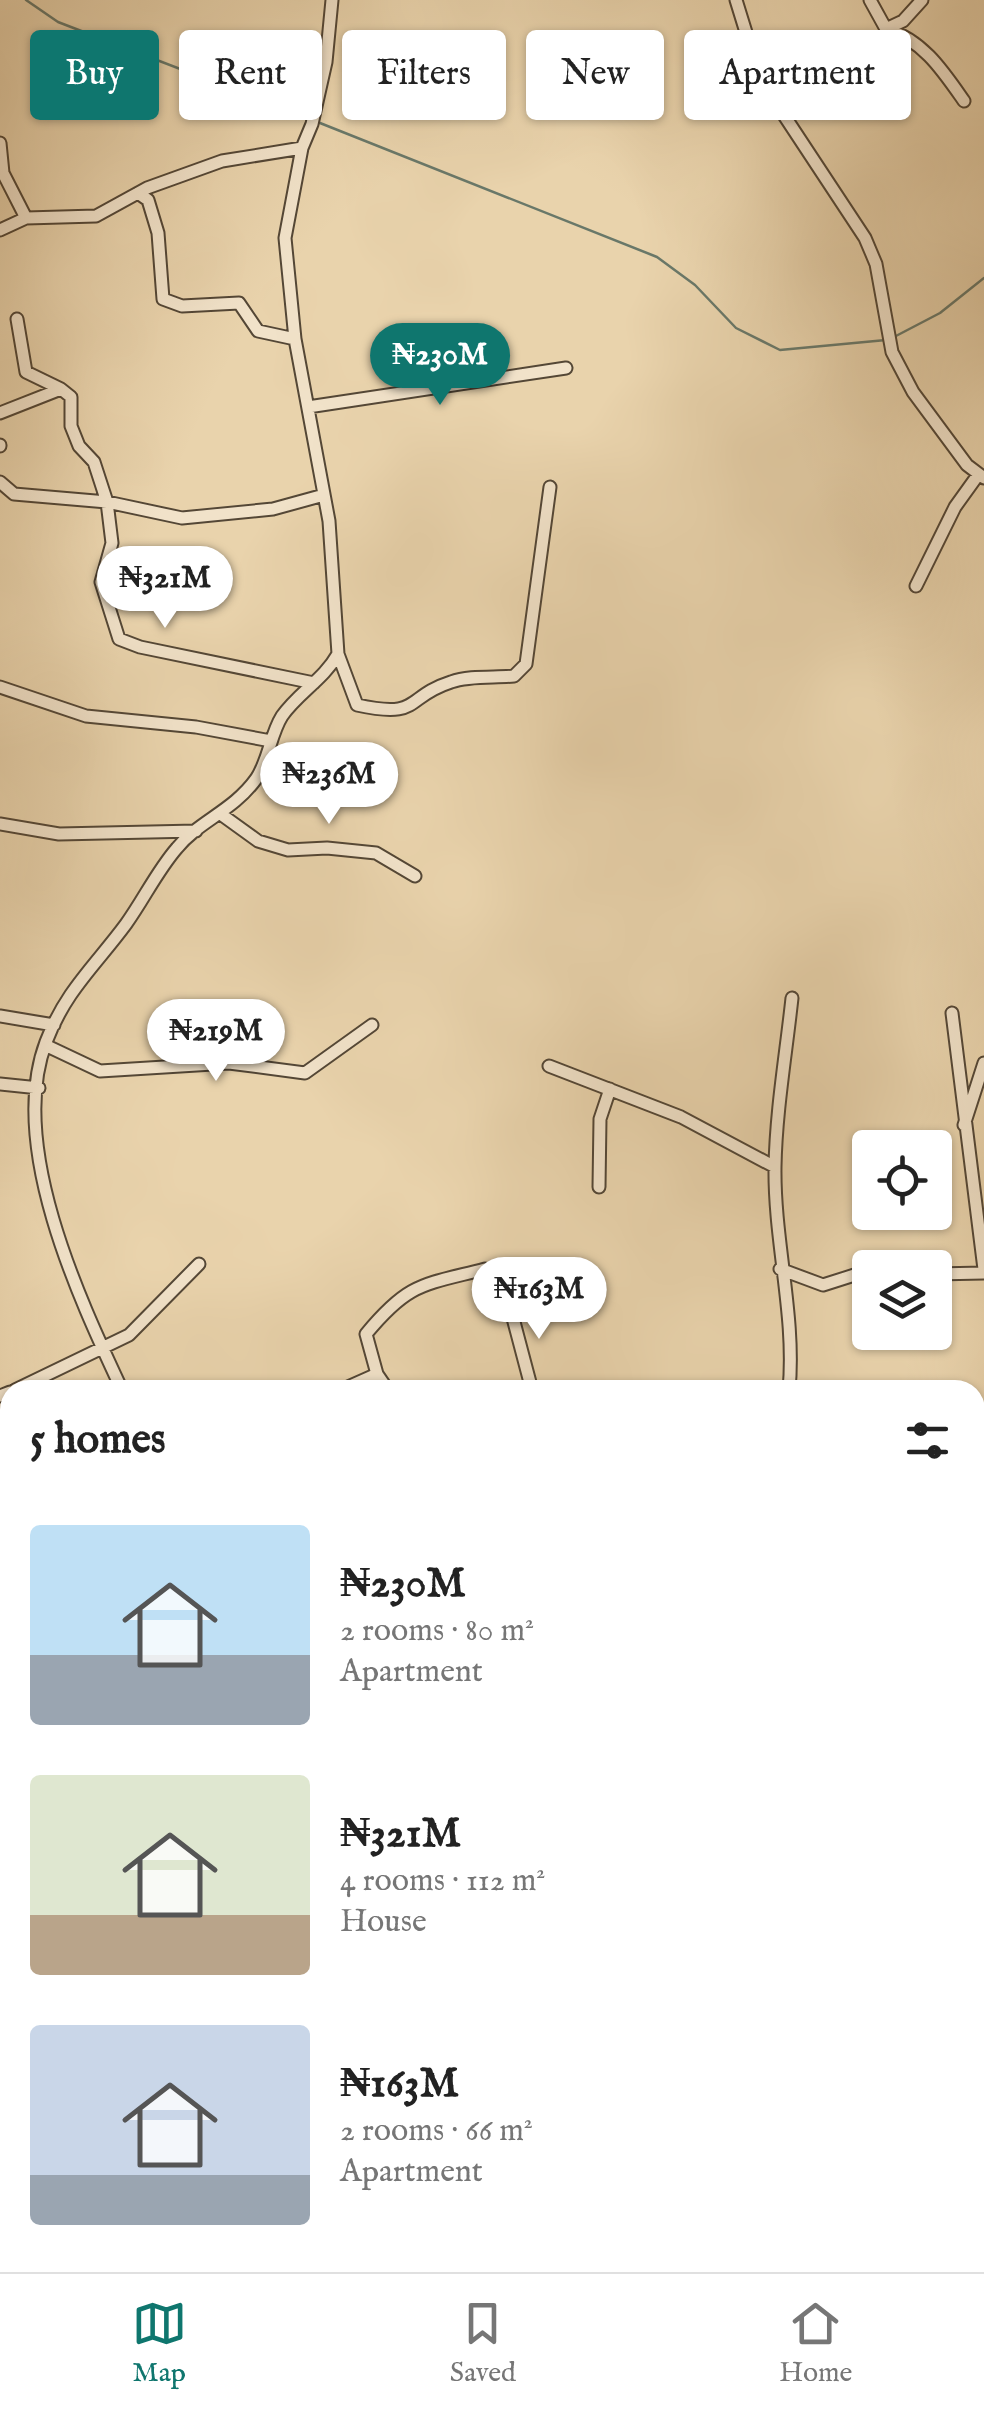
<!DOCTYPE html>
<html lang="en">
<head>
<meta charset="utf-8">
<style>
  :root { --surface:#fff; --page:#f2f2f2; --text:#222; --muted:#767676; --line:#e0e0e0; --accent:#0f766e }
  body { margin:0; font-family:"IM FELL English",serif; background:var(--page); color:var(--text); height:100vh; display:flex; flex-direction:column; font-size:38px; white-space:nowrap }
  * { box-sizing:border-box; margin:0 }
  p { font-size:32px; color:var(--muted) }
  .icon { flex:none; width:55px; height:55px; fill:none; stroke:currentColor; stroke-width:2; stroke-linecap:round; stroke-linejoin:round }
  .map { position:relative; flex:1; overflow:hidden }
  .panel { position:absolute; left:0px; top:1380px; width:985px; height:892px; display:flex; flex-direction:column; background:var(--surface); border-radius:30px 30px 0 0; box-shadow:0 2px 8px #0004 }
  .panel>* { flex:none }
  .top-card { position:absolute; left:30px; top:30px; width:925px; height:90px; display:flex; gap:20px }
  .buttons { position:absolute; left:852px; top:1130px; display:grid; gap:20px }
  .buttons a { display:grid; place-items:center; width:100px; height:100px; border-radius:10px; background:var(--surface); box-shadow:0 2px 8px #0004; font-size:50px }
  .price { position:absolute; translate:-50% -85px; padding:0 22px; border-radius:35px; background:#fff; color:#222; font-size:32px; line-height:65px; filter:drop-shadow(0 2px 5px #0008) }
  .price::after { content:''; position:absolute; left:50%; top:60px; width:30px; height:22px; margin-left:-15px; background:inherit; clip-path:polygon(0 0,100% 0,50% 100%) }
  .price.selected { background:var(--accent); color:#fff }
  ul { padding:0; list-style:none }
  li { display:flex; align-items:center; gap:30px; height:250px; padding:0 30px }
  li span { display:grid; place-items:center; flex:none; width:280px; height:200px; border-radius:10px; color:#555 }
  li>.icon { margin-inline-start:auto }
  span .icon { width:120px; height:120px; fill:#fffc; stroke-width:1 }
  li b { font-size:42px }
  h2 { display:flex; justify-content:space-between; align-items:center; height:120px; padding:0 30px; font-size:42px }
  .tag { padding:0 35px; border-radius:10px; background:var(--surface); box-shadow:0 2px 8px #0004; font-size:35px; line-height:90px }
  .tag.selected { background:var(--accent); color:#fff }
  .tabs { display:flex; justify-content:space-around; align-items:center; height:140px; border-top:2px solid var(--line); background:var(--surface); font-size:28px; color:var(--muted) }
  .tabs a { display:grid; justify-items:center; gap:5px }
  .tabs .selected { color:var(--accent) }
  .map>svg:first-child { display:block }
</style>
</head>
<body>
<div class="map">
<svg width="984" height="2272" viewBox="0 0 984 2272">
  <rect width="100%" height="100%" fill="#e9d3ac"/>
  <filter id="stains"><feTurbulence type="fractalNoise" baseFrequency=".002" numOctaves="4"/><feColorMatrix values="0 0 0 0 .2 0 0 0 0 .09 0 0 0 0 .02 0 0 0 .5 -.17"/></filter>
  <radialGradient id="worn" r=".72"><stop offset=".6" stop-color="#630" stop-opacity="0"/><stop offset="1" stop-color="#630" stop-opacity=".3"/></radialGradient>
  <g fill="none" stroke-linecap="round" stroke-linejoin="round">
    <path stroke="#697869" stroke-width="2.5" d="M26,0L58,22L305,117
      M320,123L657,257L695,285L736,328L780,350L886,340
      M894,337L940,313L984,278"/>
    <g stroke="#544736" stroke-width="15">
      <path id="minor" d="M736,0L757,68L770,94L865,238L876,264L892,352L913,392L967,465L984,478
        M870,0L886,29C923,40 943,71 964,101
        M886,29L903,21L922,0
        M0,143L3,173L26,218
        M138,193L148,200L158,233L163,299L182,306L239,303L258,331L295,339
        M0,230L26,218L96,216L147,188L222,161L302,148
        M17,319L26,372L61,389
        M308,407L566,368
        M0,413L61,389L71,397V426L79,446L94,462L107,502L112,543L101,582L119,639L140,647L314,683
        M0,445V446
        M0,482L14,494L107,502L182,518L273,509L324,495
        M916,586L955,507L978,475
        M338,654L357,705C422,719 404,697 451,682C470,675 495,678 514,676L526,664L550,487
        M0,687L86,716L196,727L271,741
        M222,815L258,841L288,850L327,848L376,853L415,876
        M0,824L59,834L196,831
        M952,1013L984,1269
        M0,1016L54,1025
        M45,1045L100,1071L229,1063L305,1073L372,1025
        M549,1066L681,1117L775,1167
        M0,1084L39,1088
        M964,1125L984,1063
        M599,1187L600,1119L610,1089
        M780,1269L823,1285L870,1270
        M935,1274L984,1273
        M509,1303L532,1390
        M15,1390L129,1335L199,1264
        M122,1390C79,1298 7,1145 46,1042C66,990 95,966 126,924C144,899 157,871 177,848C199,821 233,811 256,779C269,760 270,735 282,716C298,693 324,679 338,654L329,521L295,339L285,238L302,148L312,124L326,62L332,0
        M341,1390L377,1374
        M388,1390L377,1374L366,1334C409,1282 423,1285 485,1269
        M789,1390C796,1316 774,1242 775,1167C776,1111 786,1054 792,998
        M0,1396L10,1392
        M0,1593L10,1592
        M975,1606L984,1608
        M0,1625L4,1639
        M0,1715L10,1712
        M0,1841L10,1840
        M0,2031L10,2023
        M228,2262L235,2272
        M522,2262L551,2272
        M167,2272L183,2262
        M451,2272L452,2262"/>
    </g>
    <use href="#minor" stroke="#f1e2c9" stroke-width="11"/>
  </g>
  <rect width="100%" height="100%" filter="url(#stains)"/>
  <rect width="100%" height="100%" fill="url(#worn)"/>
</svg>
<div class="buttons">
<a><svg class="icon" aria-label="locate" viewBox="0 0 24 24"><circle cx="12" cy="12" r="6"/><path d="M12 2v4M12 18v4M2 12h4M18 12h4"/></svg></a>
<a><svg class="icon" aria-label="layers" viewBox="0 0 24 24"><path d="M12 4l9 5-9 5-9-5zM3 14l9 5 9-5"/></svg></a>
</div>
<b class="price selected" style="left:440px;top:408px">₦230M</b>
<b class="price" style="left:165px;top:631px">₦321M</b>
<b class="price" style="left:329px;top:827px">₦236M</b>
<b class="price" style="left:216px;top:1084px">₦219M</b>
<b class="price" style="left:539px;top:1342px">₦163M</b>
<div class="top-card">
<a class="tag selected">Buy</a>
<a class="tag">Rent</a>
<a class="tag">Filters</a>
<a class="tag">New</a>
<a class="tag">Apartment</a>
</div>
<section class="panel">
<h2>5 homes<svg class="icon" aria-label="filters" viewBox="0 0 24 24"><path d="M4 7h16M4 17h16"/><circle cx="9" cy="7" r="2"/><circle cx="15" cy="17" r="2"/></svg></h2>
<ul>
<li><span style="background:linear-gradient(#bfe0f5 65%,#9aa5b1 0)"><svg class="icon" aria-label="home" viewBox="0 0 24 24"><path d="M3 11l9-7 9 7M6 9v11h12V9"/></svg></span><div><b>₦230M</b><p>2 rooms · 80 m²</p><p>Apartment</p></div></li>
<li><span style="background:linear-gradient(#dfe7d0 70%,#b9a48a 0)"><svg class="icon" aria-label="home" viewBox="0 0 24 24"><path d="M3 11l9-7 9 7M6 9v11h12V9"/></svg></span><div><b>₦321M</b><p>4 rooms · 112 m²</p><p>House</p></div></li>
<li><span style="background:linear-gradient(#c9d6e8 75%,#9aa5b1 0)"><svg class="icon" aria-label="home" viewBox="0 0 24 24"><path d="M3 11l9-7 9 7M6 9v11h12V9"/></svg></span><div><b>₦163M</b><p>2 rooms · 66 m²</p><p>Apartment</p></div></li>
</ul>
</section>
</div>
<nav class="tabs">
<a class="selected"><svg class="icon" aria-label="map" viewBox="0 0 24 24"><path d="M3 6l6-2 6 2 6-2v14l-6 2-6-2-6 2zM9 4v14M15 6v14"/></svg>Map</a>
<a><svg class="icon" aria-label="saved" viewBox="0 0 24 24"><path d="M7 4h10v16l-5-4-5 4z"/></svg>Saved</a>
<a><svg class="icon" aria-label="home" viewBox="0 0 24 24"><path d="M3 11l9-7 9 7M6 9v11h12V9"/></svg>Home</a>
</nav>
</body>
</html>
